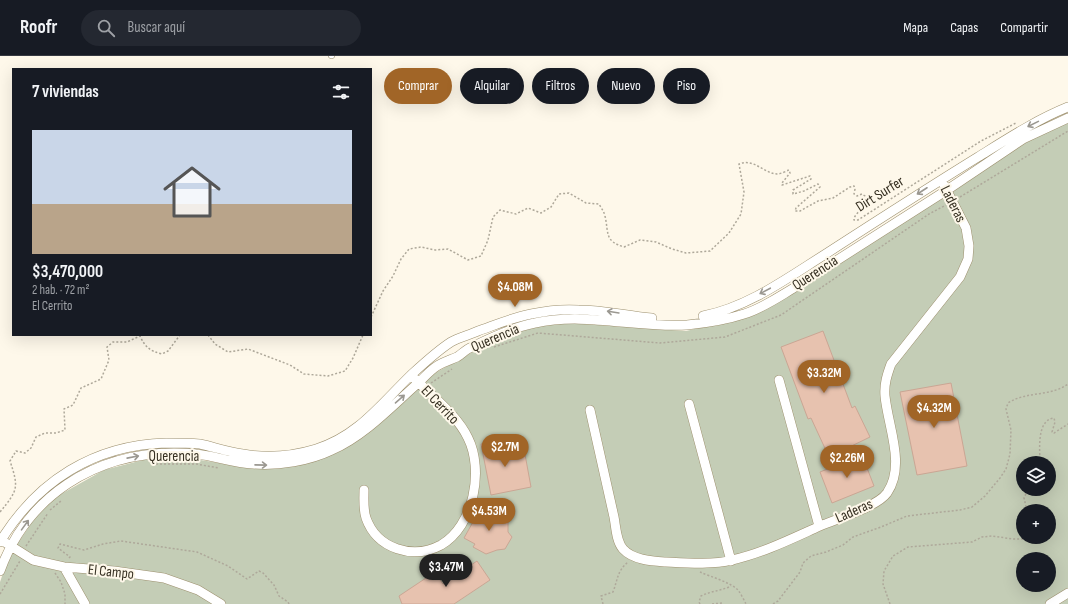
<!DOCTYPE html>
<html lang="es">
<head>
<meta charset="utf-8">
<style>
  :root { --surface:#171b24; --page:#242831; --text:#f1f3f6; --muted:#9ea1a6; --line:#363941; --accent:#a16527 }
  body { margin:0; font-family:"Sofia Sans Condensed",sans-serif; background:var(--page); color:var(--text); height:100vh; display:flex; flex-direction:column; font-size:15px; white-space:nowrap }
  * { box-sizing:border-box; margin:0 }
  p { font-size:13px; color:var(--muted) }
  .icon { flex:none; width:22px; height:22px; fill:none; stroke:currentColor; stroke-width:2; stroke-linecap:round; stroke-linejoin:round }
  .map { position:relative; flex:1; overflow:hidden }
  .details { position:absolute; left:12px; top:12px; width:360px; height:268px; display:flex; flex-direction:column; background:var(--surface); border-radius:0px; box-shadow:0 4px 16px #0002 }
  .details>* { flex:none }
  .hud { position:absolute; left:384px; top:12px; width:380px; height:36px; display:flex; gap:8px }
  .fabs { position:absolute; left:1016px; top:400px; display:grid; gap:8px }
  .fabs a { display:grid; place-items:center; width:40px; height:40px; border-radius:50%; background:var(--surface); box-shadow:0 4px 16px #0002; font-size:20px }
  .price { position:absolute; translate:-50% -34px; padding:0 9px; border-radius:14px; background:var(--accent); color:#fff; font-size:13px; line-height:26px; filter:drop-shadow(0 1px 2px #0008) }
  .price::after { content:''; position:absolute; left:50%; top:24px; width:12px; height:9px; margin-left:-6px; background:inherit; clip-path:polygon(0 0,100% 0,50% 100%) }
  .price.selected { background:#222; color:#fff }
  ul { padding:0; list-style:none }
  li { display:grid; align-content:center; gap:8px; height:212px; padding:0 20px }
  li+li { border-top:1px solid var(--line) }
  li span { display:grid; place-items:center; height:124px; border-radius:0px; color:#555 }
  li>.icon { margin-inline-start:auto }
  span .icon { width:72px; height:72px; fill:#fffc; stroke-width:1 }
  li b { font-size:17px }
  h2 { display:flex; justify-content:space-between; align-items:center; height:48px; padding:0 20px; font-size:17px }
  .chip { padding:0 14px; border-radius:18px; background:var(--surface); box-shadow:0 4px 16px #0002; font-size:14px; line-height:36px }
  .chip.selected { background:var(--accent); color:#fff }
  header { display:flex; align-items:center; gap:24px; box-sizing:border-box; height:56px; padding:0 20px; background:var(--surface); border-bottom:1px solid var(--line) }
  header strong { font-size:19px }
  nav { display:flex; gap:22px; margin-inline-start:auto; font-size:14px }
  .search { width:280px; height:36px; background:var(--page); display:flex; align-items:center; gap:10px; box-sizing:border-box; padding:0 14px; border-radius:22px; color:var(--muted); font-size:15px }
  .map>svg:first-child { display:block }
</style>
</head>
<body>
<header>
<strong>Roofr</strong>
<div class="search"><svg class="icon" aria-label="search" viewBox="0 0 24 24"><circle cx="10" cy="10" r="6"/><path d="M15 15l6 6"/></svg>Buscar aquí</div>
<nav><a>Mapa</a><a>Capas</a><a>Compartir</a></nav>
</header>
<div class="map">
<svg width="1068" height="548" viewBox="0 0 1068 548">
  <rect width="100%" height="100%" fill="#fef8ea"/>
  <path fill="#c4cdb6" fill-rule="evenodd" d="M1068,67V548H0V526L9,500L39,456L54,442L104,414L143,404L194,403L251,412L302,406L435,317L491,286L533,271L570,267L686,275L743,262L1025,85ZM1023,407H1049V433H1023ZM1023,455H1049V481H1023ZM1023,503H1049V529H1023Z"/>
  <path fill="#e7c2af" stroke="#caa694" d="M823,275L852,352L855,350L870,381L829,401L811,362L808,363L781,291Z
    M951,327L967,410L917,419L900,336Z
    M506,383L508,396L524,393L531,431L491,439L481,388Z
    M862,399L874,430L832,447L820,416Z
    M482,450L508,466V476L512,481L505,493L497,494L486,498L473,491L475,488L464,482Z
    M477,505L490,524L454,548H402L399,540L435,516L443,528Z"/>
  <g fill="none" stroke-linecap="round" stroke-linejoin="round">
    <g stroke="#9d906e" stroke-width="5.5">
      <path id="lane" d="M331,0H332"/>
    </g>
    <g stroke="#9d906e" stroke-width="10">
      <path id="street" d="M703,260C748,251 786,223 824,199C875,166 926,133 978,101C1007,83 1036,64 1068,51
        M779,324L819,470
        M689,348L731,505
        M590,354L614,461C616,471 616,485 623,493C633,504 652,505 666,506C686,507 713,509 732,504C763,497 791,483 820,470C836,463 877,451 887,437C906,409 888,371 885,340C884,328 887,319 891,308L960,221L968,203L969,190L966,172L944,129
        M364,434C364,443 363,453 366,462C377,493 413,504 441,489C474,470 484,414 468,382C457,359 433,341 415,323
        M0,486C37,425 94,389 166,387C177,387 189,387 200,388C214,391 228,396 243,398C266,402 293,400 316,393C358,380 381,348 411,319C423,308 437,295 451,286C459,281 470,279 478,275C495,269 514,261 531,258C545,255 565,253 579,254C604,254 627,260 652,262
        M6,487L33,504L64,511L114,515L164,522L198,534L221,548
        M64,511L85,548
        M0,515C27,440 95,397 174,397C181,397 189,397 196,398C215,400 234,407 253,408C279,410 309,405 332,394C364,380 391,351 417,328C423,323 429,315 437,310C443,306 450,304 457,301C462,298 466,293 472,291C490,282 514,271 535,267C585,256 636,272 687,269C706,267 726,264 744,258C761,253 777,242 792,233L947,134L1023,83L1068,62
        M1050,548L1068,537"/>
    </g>
    <path stroke="#aea89a" stroke-width="1.5" stroke-dasharray="2 2" stroke-linecap="butt" d="M960,141L1068,75
      M371,261L383,235L393,220L401,203L409,193L421,191L435,194L448,193L468,204L481,200L488,184L493,161L500,154L516,158L528,152L541,157L551,151L559,138L569,137L586,147L599,148C601,152 604,155 605,160C609,177 604,185 624,191L640,184L656,186L672,193L686,197L710,195L729,177L741,158L744,136L739,108C754,102 763,117 777,118C781,118 786,115 789,114L790,117L782,127V129L810,120L811,123L793,134V138L804,135L818,128L820,131L796,152L795,155H800L818,145L833,142L850,131L854,130L855,133L854,138L857,140L862,138L865,140C867,148 858,155 854,162V164H858L981,85L1016,67
      M208,279L215,288L228,296L248,293L290,309L304,318L328,320L345,315L353,302L363,279
      M494,291L538,277L660,287L725,281L781,259L929,158L946,149
      M431,327L452,313
      M1040,407C1040,395 1036,364 1054,362L1055,366L1052,376L1054,377L1068,368
      M152,408H196L219,412
      M50,454L61,445
      M1027,455L1024,442L1028,433
      M0,456C18,434 19,432 10,405L16,395L25,397L31,392L36,381L45,377H56L65,374L64,353L73,349L81,332L101,323L109,304L107,291L113,286H127L140,280C145,291 150,295 162,298L168,295L180,279
      M26,490L48,457
      M69,502L70,501L58,492L60,488L84,494L103,488L121,485L197,496L228,510L247,523L259,515L263,517L274,529L279,540L288,546L289,548
      M700,516C711,521 730,526 738,534C741,538 744,544 746,548
      M55,517L61,526L65,538V548
      M0,538L20,505
      M603,548L601,540L613,536C618,523 617,515 628,506
      M700,548L699,546L701,540C711,535 721,535 731,530
      M712,548L722,547L723,548
      M773,548L778,545L800,516L803,507L811,500L826,496L843,489L853,481L881,471L907,460L960,454L972,451L985,440L1000,422L1006,413L1010,398L1011,374L1006,353L1008,347C1026,335 1050,341 1068,328
      M890,548L883,528L884,515L893,500L908,491L972,486L982,481L992,480L1013,483H1024L1025,481"/>
    <use href="#lane" stroke="#fff" stroke-width="4.5"/>
    <use href="#street" stroke="#fff" stroke-width="9"/>
  </g>
  <defs><path id="oneway-shaft" d="M-6 0H5M1.5-3L5.5 0L1.5 3" fill="none" stroke-width="1.6" stroke-linecap="round" stroke-linejoin="round"/></defs>
  <g stroke="#9b9891">
    <use href="#oneway-shaft" transform="translate(1033 68) rotate(154)"/>
    <use href="#oneway-shaft" transform="translate(922 135) rotate(147)"/>
    <use href="#oneway-shaft" transform="translate(765 235) rotate(152)"/>
    <use href="#oneway-shaft" transform="translate(613 256) rotate(-171)"/>
    <use href="#oneway-shaft" transform="translate(400 343) rotate(-41)"/>
    <use href="#oneway-shaft" transform="translate(133 401) rotate(-11)"/>
    <use href="#oneway-shaft" transform="translate(261 409) rotate(1)"/>
    <use href="#oneway-shaft" transform="translate(25 469) rotate(-54)"/>
  </g>
  <g text-anchor="middle" dominant-baseline="central" stroke-width="4" stroke-linejoin="round" paint-order="stroke">
    <g font-size="15" fill="#373123" stroke="#fef8ea">
      <text transform="translate(880 138) rotate(-32)">Dirt Surfer</text>
      <text transform="translate(953 148) rotate(63)">Laderas</text>
      <text transform="translate(815 217) rotate(-33)">Querencia</text>
      <text transform="translate(495 282) rotate(-23)">Querencia</text>
      <text transform="translate(440 349) rotate(46)">El Cerrito</text>
      <text x="174" y="400">Querencia</text>
      <text transform="translate(854 455) rotate(-24)">Laderas</text>
      <text transform="translate(111 516) rotate(6)">El Campo</text>
    </g>
  </g>
</svg>
<div class="fabs">
<a><svg class="icon" aria-label="layers" viewBox="0 0 24 24"><path d="M12 4l9 5-9 5-9-5zM3 14l9 5 9-5"/></svg></a>
<a>+</a>
<a>−</a>
</div>
<b class="price" style="left:515px;top:252px">$4.08M</b>
<b class="price" style="left:824px;top:338px">$3.32M</b>
<b class="price" style="left:934px;top:373px">$4.32M</b>
<b class="price" style="left:505px;top:412px">$2.7M</b>
<b class="price" style="left:847px;top:423px">$2.26M</b>
<b class="price" style="left:489px;top:476px">$4.53M</b>
<b class="price selected" style="left:446px;top:532px">$3.47M</b>
<div class="hud">
<a class="chip selected">Comprar</a>
<a class="chip">Alquilar</a>
<a class="chip">Filtros</a>
<a class="chip">Nuevo</a>
<a class="chip">Piso</a>
</div>
<section class="details">
<h2>7 viviendas<svg class="icon" aria-label="filters" viewBox="0 0 24 24"><path d="M4 7h16M4 17h16"/><circle cx="9" cy="7" r="2"/><circle cx="15" cy="17" r="2"/></svg></h2>
<ul>
<li><span style="background:linear-gradient(#c9d6e8 60%,#b9a48a 0)"><svg class="icon" aria-label="home" viewBox="0 0 24 24"><path d="M3 11l9-7 9 7M6 9v11h12V9"/></svg></span><div><b>$3,470,000</b><p>2 hab. · 72 m²</p><p>El Cerrito</p></div></li>
</ul>
</section>
</div>
</body>
</html>
